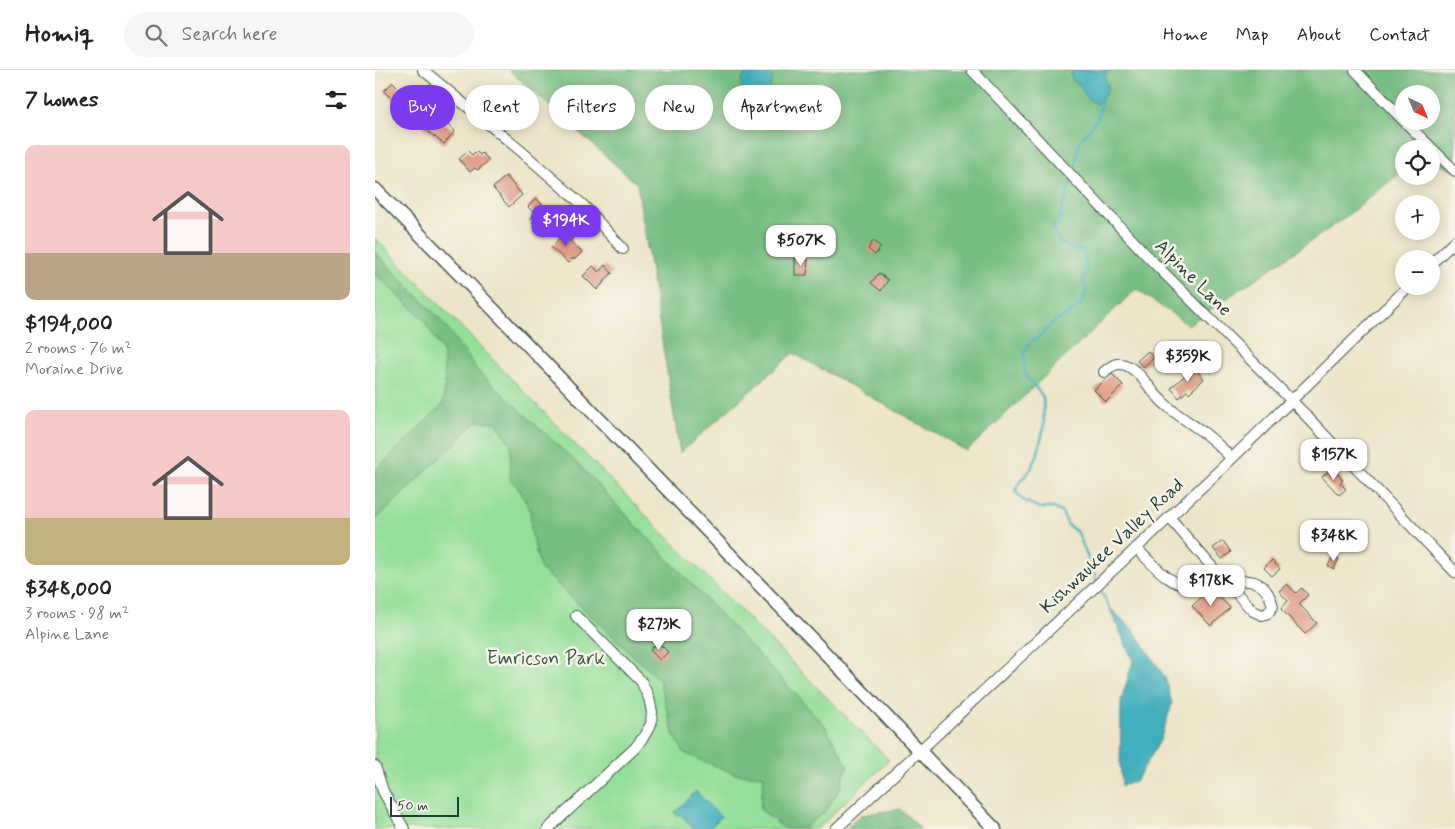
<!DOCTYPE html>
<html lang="en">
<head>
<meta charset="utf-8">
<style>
  :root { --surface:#fff; --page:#f6f6f6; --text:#222; --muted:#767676; --line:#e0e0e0; --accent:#7c3aed }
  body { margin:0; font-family:Mynerve,sans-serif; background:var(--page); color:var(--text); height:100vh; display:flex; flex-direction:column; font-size:19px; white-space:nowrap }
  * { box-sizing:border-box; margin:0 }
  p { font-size:16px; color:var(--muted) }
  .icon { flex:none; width:28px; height:28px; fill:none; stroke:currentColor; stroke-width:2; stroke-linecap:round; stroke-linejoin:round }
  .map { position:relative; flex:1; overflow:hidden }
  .drawer { display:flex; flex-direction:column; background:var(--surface); width:375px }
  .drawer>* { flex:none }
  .hud { position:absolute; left:15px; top:15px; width:475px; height:45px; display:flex; gap:10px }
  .needle { width:32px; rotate:136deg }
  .fabs { position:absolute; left:1020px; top:15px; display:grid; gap:10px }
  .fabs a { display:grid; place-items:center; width:45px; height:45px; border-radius:50%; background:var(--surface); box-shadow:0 2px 12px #0003; font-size:25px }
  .scale { position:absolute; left:15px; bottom:12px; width:69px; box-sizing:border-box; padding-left:5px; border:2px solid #1f3d34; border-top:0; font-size:14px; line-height:18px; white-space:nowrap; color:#1f3d34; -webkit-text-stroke:4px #f7f3e8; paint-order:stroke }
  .price { position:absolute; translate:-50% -42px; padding:0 11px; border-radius:10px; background:#fff; color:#222; font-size:16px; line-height:32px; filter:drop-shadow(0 1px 2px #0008) }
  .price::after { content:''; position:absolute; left:50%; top:30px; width:15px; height:11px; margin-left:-8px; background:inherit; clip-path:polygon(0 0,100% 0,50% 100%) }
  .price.on { background:var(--accent); color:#fff }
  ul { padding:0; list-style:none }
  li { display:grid; align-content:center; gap:10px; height:265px; padding:0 25px }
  li span { display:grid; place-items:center; height:155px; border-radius:10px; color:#555 }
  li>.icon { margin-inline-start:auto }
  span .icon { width:90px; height:90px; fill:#fffc; stroke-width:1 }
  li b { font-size:21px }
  h2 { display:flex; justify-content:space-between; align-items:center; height:60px; padding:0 25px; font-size:21px }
  .chip { padding:0 18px; border-radius:22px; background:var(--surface); box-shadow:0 2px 12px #0003; font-size:18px; line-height:45px }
  .chip.on { background:var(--accent); color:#fff }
  header { display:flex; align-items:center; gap:30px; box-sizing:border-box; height:70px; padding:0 25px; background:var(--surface); border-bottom:1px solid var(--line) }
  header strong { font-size:24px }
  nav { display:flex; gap:28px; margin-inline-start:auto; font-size:18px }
  .search { width:350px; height:45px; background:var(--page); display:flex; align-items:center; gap:12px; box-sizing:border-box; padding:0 18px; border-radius:28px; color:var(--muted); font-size:19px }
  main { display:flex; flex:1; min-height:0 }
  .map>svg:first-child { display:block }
</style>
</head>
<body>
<header>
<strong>Homiq</strong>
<div class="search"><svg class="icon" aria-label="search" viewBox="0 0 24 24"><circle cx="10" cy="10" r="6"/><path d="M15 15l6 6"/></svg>Search here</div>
<nav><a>Home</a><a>Map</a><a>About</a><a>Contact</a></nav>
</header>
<main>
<section class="drawer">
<h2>7 homes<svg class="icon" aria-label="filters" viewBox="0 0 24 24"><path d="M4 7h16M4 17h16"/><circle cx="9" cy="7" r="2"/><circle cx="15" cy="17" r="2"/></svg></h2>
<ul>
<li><span style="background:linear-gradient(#f6c9c9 70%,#b9a48a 0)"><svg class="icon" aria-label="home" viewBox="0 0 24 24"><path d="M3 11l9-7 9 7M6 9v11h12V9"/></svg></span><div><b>$194,000</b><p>2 rooms · 76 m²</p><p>Moraine Drive</p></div></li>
<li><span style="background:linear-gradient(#f6c9c9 70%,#c2b280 0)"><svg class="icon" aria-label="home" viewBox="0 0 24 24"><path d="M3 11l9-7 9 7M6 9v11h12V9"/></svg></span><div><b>$348,000</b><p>3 rooms · 98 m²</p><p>Alpine Lane</p></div></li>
</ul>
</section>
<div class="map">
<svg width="1080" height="759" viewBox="0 0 1080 759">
  <rect width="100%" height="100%" fill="#f7f3e8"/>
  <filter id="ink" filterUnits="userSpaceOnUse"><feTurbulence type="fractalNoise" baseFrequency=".02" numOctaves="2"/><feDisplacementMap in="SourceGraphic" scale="10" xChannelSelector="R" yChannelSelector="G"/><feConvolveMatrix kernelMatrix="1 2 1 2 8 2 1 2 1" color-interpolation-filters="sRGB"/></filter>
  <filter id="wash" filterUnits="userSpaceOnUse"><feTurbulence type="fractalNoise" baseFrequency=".0096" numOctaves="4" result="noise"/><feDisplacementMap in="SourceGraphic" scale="20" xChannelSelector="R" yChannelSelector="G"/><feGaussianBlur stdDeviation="1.12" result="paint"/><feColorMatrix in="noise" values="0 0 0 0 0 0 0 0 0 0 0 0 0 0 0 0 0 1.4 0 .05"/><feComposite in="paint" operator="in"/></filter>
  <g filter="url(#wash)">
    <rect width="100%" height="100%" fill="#ede5c9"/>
    <path fill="#94df9a" stroke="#5a8e67" d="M0,168L188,362L514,690L442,759H0Z"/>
    <path fill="#77be82" stroke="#4b7e5b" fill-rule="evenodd" d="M134,0H1080V101L1056,91V79H1029V100L964,152L813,255L761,219L592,381L418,283L305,383L262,114ZM1029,24H1056V51H1029Z
      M0,182L66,250L103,301L204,395L449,654L473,696L465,718L449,743L427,759H410L385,739L389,706L360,704L309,683L298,663L284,610L165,498L156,461L155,440L144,419L135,410L136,375L121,352H102L0,451V401L68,334L70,314L68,282L48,249L0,204Z
      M525,739L546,759H471L486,745Z"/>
    <path fill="#3faebc" stroke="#2f7678" d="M373,0H390L398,8L394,19L395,32L388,48L377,58L364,59L353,50L354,38L366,25L367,9Z
      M697,0H733L730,7L733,18L726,31L721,34L712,28L704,14L697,10L696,3Z
      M734,537L760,562L790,607L797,634L785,671L761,711L747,716L745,695L746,631L758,591Z
      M321,721L346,747L334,759H319L305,744L303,746L299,743Z"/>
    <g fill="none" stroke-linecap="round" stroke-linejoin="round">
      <path stroke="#3faebc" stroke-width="2.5" d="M699,103L704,73L723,47L726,31
        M696,111L684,149L678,156L685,173L700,180H709L711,198L708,210L712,219L707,233L693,245L680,251L664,267L654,273L649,284L650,304L668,327L669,357L662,386L656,399L643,415L640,421L648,430L664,438H679L687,443L693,455L703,463L722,512
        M724,517L735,539"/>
    </g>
    <g id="blocks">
      <path fill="#dd957e" d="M18,12L40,35L31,44L9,21Z
        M56,45L67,54L69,52L80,61L69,74L47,57Z
        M93,81L97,85L101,81L105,85L107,83L114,90L103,100L100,98L95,102L84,89Z
        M131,106L147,125L134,137L118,118Z
        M161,128L171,139L168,142L178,152L169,162L155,149L160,144L153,137Z
        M190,159L198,168L195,171L207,182L199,190L198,188L193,193L176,177L185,168L183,166Z
        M498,171L506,177L500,185L493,179Z
        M420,188L433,189L432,205H420Z
        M230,195L237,203L222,220L208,206L218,196L224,202Z
        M504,203L513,210L506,221L496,213Z
        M773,281L779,288L768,297L762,291Z
        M819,297L829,309L814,323L812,321L804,328L796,318Z
        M737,304L748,315L731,332L719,320Z
        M957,398L968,410L965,413L971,419L964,425L947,407Z
        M848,471L856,482L847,489L838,478Z
        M958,486L964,489L959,499L953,496Z
        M897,490L905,499L897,506L889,498Z
        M912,514L921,523L927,518L933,525L924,534L942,553L930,564L906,539L913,531L904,521Z
        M836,518L855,538L836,556L817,536Z
        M283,572L293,582L285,590L275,580Z"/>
    </g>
  </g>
  <g filter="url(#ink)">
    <use href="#blocks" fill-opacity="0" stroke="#3e564a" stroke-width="1"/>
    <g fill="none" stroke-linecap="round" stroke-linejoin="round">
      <g stroke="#3e564a" stroke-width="12">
        <path id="minor" d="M48,0L146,81L209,136L248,179
          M597,0L778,192L917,331L1080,502
          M980,0L1029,51
          M1029,51L1080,101
          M1056,194L1080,171
          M729,302C734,298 739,293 746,294C759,295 772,314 780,324C794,340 811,350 828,362C838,370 848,379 856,388
          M794,447L837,497L878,541L887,545L893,543L898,536C891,509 875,509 852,512
          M761,478C774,490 798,520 817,515C826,513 832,504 837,497
          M0,696L8,721L29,759
          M173,759L260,678L269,666L276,654L277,642L274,628L266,611L201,546
          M461,759L846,399L1034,216"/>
      </g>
      <g stroke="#3e564a" stroke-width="15">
        <path id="major" d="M0,119L91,211L620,759"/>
      </g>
      <use href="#minor" stroke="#fff" stroke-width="10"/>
      <use href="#major" stroke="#fff" stroke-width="12"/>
    </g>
  </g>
  <g text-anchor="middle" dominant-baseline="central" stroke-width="5" stroke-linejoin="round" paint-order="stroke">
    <g font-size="19" fill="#1f3d34" stroke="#f7f3e8">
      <text transform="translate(818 208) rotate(45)">Alpine Lane</text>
      <text transform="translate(737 476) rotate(-43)">Kishwaukee Valley Road</text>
    </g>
    <g font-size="19" fill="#365d48" stroke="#f7f3e8">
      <text x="171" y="588">Emricson Park</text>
    </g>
  </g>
</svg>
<div class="fabs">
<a><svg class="needle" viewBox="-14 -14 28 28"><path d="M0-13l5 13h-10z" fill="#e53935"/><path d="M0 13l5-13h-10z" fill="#767676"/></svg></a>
<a><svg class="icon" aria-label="locate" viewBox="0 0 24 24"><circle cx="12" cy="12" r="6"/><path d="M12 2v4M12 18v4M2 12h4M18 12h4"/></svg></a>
<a>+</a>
<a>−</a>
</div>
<div class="scale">50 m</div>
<b class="price on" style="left:191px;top:177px">$194K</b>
<b class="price" style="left:426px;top:197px">$507K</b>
<b class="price" style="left:813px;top:313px">$359K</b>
<b class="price" style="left:959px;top:411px">$157K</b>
<b class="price" style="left:959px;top:492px">$348K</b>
<b class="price" style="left:836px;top:537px">$178K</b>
<b class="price" style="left:284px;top:581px">$273K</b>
<div class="hud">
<a class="chip on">Buy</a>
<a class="chip">Rent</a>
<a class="chip">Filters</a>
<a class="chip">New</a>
<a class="chip">Apartment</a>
</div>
</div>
</main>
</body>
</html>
